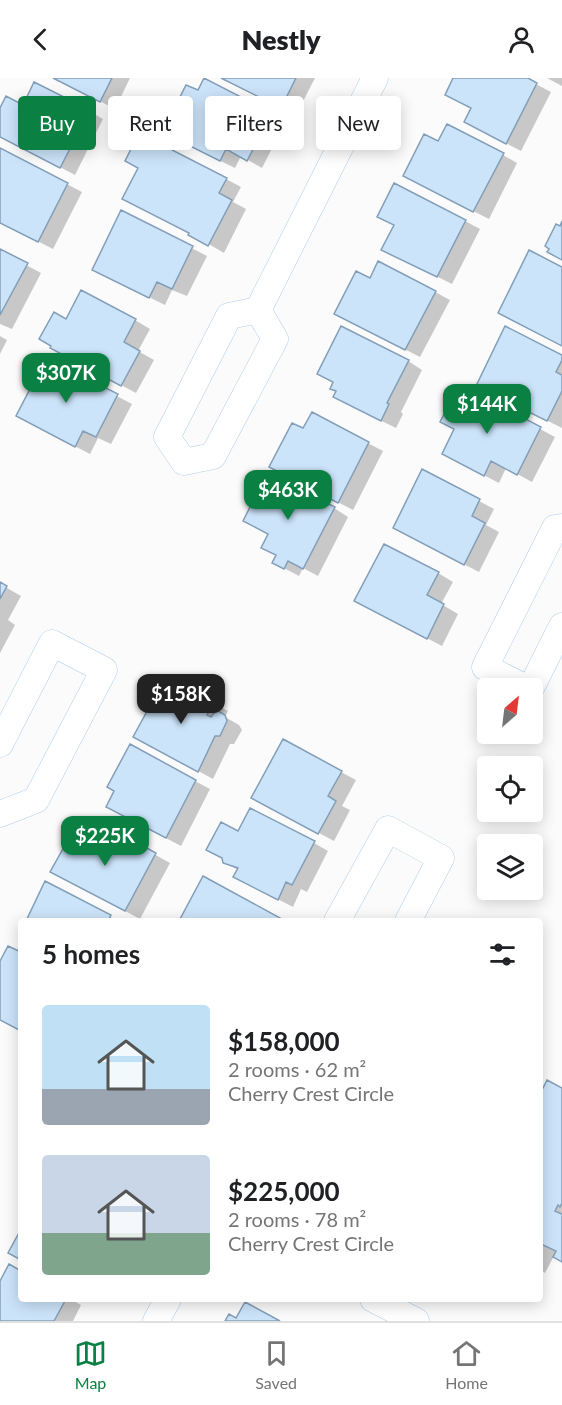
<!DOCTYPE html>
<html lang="en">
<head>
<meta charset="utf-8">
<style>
  :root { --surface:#fff; --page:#f6f6f6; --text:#202124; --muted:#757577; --line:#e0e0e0; --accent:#0b8043 }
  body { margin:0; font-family:Lato,sans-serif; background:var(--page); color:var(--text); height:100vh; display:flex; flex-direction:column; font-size:22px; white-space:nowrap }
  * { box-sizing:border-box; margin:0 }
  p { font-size:20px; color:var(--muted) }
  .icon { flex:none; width:33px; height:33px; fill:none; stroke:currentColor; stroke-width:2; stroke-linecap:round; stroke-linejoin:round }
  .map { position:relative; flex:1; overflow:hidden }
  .side { position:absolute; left:18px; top:840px; width:525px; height:384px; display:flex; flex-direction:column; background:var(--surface); border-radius:6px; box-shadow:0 3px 15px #0003 }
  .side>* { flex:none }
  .hud { position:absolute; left:18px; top:18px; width:526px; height:54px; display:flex; gap:12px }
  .needle { width:39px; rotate:28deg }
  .tools { position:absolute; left:477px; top:600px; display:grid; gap:12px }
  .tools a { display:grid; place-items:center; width:66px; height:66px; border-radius:6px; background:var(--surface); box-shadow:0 3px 15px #0003; font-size:30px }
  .price { position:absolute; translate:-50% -51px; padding:0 14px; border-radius:12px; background:var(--accent); color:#fff; font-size:20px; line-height:39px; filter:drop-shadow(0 2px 3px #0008) }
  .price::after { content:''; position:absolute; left:50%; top:36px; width:18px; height:14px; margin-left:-9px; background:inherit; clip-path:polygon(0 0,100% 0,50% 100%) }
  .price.selected { background:#222; color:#fff }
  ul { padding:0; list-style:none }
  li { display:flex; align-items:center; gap:18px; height:150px; padding:0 24px }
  li span { display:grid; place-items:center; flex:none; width:168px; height:120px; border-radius:6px; color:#555 }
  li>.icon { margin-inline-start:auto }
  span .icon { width:72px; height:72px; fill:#fffc; stroke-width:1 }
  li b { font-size:26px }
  h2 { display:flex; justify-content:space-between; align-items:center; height:72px; padding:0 24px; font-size:26px }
  .chip { padding:0 21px; border-radius:6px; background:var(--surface); box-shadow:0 3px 15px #0003; font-size:21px; line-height:54px }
  .chip.selected { background:var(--accent); color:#fff }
  header { display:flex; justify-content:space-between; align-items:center; height:78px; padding:0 24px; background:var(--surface); font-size:27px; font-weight:800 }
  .tabs { display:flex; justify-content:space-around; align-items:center; height:84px; border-top:2px solid var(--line); background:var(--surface); font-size:16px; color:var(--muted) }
  .tabs a { display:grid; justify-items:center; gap:3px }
  .tabs .selected { color:var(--accent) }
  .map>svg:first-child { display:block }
</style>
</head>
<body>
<header><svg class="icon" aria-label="back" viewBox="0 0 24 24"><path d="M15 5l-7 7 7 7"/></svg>Nestly<svg class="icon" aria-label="person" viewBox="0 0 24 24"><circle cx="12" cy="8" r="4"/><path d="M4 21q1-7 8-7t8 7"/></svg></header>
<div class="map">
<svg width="562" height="1243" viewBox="0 0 562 1243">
  <rect width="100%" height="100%" fill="#fbfbfb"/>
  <path fill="#0003" d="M55,0H130L115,31Z
    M221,0H315L296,37Z
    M455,0H524L551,14L521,73L480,52L473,31Z
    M547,0H562V8Z
    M23,29L89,33L103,41L75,97L0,58V33Z
    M271,36L285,45L262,90L241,78L235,90L188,67Z
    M438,65L503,77L517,85L489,141L419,106Z
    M0,71L82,114L53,171L0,144Z
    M226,101L241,109L233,124L246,131L224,175L190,155Z
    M122,134L207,178L187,218L172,212L165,227L108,199Z
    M465,143L480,151L452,206L398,179Z
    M0,173L41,195L12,251L0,246Z
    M371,202L435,214L450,222L420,279L351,244Z
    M135,242L150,251L138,273L154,282L136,315L66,278L53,268L66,243Z
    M0,258L7,262L0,276Z
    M562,278V350L492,315Z
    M47,282L132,326L111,366L98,360L90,376L32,346Z
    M408,283L422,292L401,334L403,336L396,350L349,327L338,313L334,304Z
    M474,316L555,359L532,404L506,390L499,405L458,384L469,326Z
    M312,336L383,373L353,432L285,397Z
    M423,393L494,431L486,447L499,454L479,494L409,458Z
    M334,430L348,439L318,498L303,490L299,498L274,485Z
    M438,495L453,504L441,526L458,536L442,568L371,531Z
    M0,506L21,518L8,542L15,547L0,575Z
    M172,603L228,633L225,639L239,647L242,652L234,666H230L213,701L150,667L163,620Z
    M341,694L356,702L342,728L350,732L334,763L268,728Z
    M195,703L210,711L181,768L122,737Z
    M113,753L170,785L140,841L67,802L104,771Z
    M238,755L314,765L328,773L307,814L301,811L293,829L250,807L238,792L224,784Z
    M46,805L110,839L118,843H27Z
    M547,1004L562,1011V1183L554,1178L545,1195L540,1192V1016Z
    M21,1195V1221H70L81,1227L73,1243H0V1206Z"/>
  <path fill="#cce4fa" stroke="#829eb8" stroke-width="1.5" d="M53,0H112L100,24Z
    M204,0L272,35L247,83L226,71L220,83L172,59L185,36L174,31L186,7L198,12Z
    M221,0H296L281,30Z
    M453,0H528L537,5L506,66L464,44L471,30L445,17Z
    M34,4L90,32L60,90L0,59V30L6,18L23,27Z
    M447,46L504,75L473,134L403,98L424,56L438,63Z
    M139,55L227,100L219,115L232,122L208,168L188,157L189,155L122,121L138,90L125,83Z
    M0,70L68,105L38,164L0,145Z
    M394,105L466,142L437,199L381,172L394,147L377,139Z
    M121,132L193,168L172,211L157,204L149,220L92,192Z
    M562,143V182L547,174L549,171L545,168L556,146L560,148Z
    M0,171L28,185L0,237Z
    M529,172L562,189V268L498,235Z
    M378,183L436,213L405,272L334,236L356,193L370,200Z
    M81,212L136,241L124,264L140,273L121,308L50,270L51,268L39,261L54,234L66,241Z
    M341,248L409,282L387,325L389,326L381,343L333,319L336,313L330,311L333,304L317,296Z
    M505,248L562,277V282L556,294L562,297V313L547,343L476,308Z
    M46,280L118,316L96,359L83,353L75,369L16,338Z
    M474,314L541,349L517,397L491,383L484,398L442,376L454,351L440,344L454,317L468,324Z
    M312,334L369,364L338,425L269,389L292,345L303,350Z
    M422,391L480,421L472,438L485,445L464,487L393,450Z
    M267,395L335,429L303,491L288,483L284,491L272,485L276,477L261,470L268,456L243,443Z
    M384,466L439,494L427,517L444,526L427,561L354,523Z
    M0,504L7,508L0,521Z
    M171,601L214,624L207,637L211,639L214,635L218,633L225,637L227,643L220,658H215L198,694L133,659L157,615L162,618Z
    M283,661L342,693L328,718L336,723L318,756L251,720Z
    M130,666L196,702L166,760L106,729L114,713L107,709Z
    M250,730L315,763L292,807L286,804L278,822L233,799L238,790L223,785L222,780L206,772L221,744L238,753Z
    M112,751L156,775L125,833L50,794L73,753L103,769Z
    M203,798L282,841L281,843H179Z
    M45,803L111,837L108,843H26Z
    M8,868L21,874V953L0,942V883Z
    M547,1002L562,1010V1125L560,1129L558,1127L555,1133L562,1136V1184L553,1179L556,1173L541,1166L540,1168V1016Z
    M21,1151V1182L8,1175Z
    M9,1186L21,1193V1221H66L54,1243H0V1203Z
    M245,1224L280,1243H225L229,1236L236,1240Z"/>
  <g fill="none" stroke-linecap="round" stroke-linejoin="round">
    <g stroke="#b0cde8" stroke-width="27">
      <path id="street" d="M258,232L275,261L213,378L184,384L167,359L229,238Z
        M258,232L375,0
        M526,610L485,589L555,450L562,449
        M531,610L562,548
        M0,666L52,565L104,592L36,722L0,736
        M337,843L388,751L441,780L408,843
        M373,1221L416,1243
        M156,1243L168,1221"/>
    </g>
    <use href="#street" stroke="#fff" stroke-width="26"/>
  </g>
</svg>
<div class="tools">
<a><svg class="needle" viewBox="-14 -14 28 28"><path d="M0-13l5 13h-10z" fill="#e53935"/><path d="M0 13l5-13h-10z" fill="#757577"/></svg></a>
<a><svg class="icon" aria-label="locate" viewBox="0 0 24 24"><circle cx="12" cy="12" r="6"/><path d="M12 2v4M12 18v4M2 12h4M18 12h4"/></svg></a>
<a><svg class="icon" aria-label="layers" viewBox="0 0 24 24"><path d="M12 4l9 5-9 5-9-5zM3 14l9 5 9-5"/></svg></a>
</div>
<b class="price" style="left:66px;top:326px">$307K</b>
<b class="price" style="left:487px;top:357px">$144K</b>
<b class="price" style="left:288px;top:443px">$463K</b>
<b class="price selected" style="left:181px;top:647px">$158K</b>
<b class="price" style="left:105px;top:789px">$225K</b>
<div class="hud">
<a class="chip selected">Buy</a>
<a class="chip">Rent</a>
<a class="chip">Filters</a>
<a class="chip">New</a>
</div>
<section class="side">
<h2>5 homes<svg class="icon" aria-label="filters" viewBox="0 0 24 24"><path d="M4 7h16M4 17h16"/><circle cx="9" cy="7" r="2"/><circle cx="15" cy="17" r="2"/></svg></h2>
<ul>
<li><span style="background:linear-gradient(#bfe0f5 70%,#9aa5b1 0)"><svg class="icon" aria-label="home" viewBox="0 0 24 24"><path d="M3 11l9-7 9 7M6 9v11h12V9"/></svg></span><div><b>$158,000</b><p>2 rooms · 62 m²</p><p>Cherry Crest Circle</p></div></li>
<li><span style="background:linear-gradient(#c9d6e8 65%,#7fa58c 0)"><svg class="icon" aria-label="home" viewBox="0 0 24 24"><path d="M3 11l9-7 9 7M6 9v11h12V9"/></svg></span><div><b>$225,000</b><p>2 rooms · 78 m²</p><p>Cherry Crest Circle</p></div></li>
</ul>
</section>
</div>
<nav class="tabs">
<a class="selected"><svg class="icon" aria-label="map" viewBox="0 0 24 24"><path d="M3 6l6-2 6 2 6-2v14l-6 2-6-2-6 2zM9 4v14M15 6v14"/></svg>Map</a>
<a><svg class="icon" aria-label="saved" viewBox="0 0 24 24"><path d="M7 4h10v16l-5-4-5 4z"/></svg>Saved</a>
<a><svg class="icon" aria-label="home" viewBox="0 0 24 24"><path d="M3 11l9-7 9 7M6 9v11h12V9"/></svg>Home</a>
</nav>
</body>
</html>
